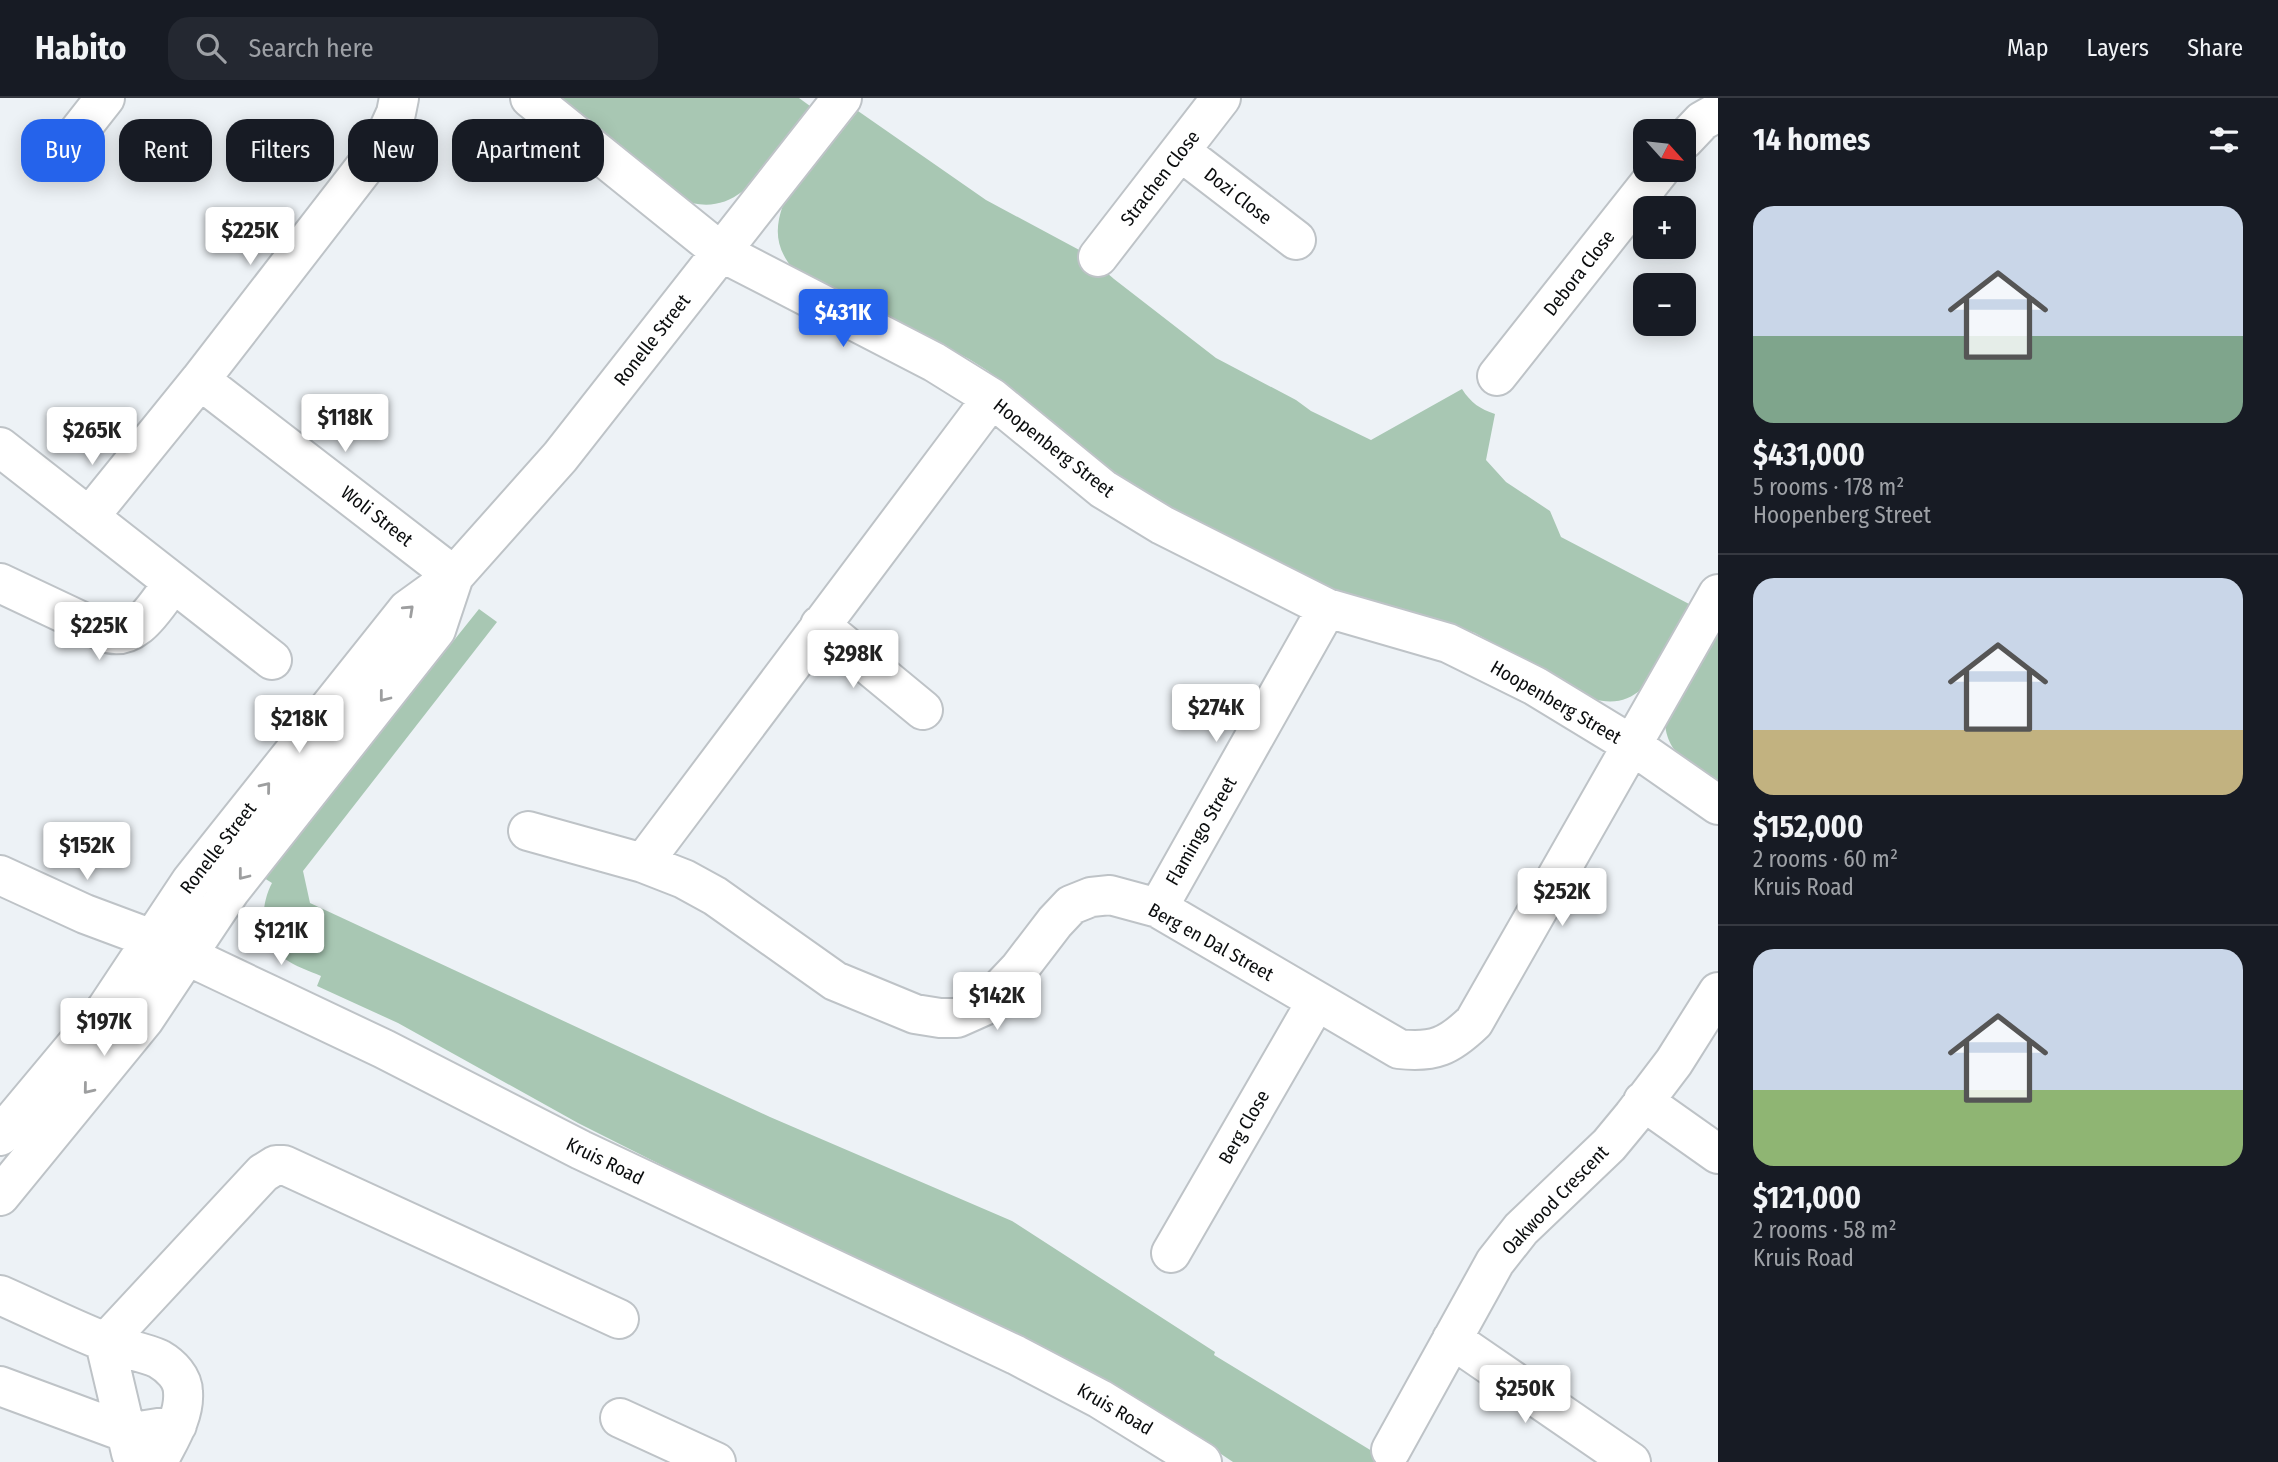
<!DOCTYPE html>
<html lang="en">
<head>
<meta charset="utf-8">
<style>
  :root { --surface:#171b24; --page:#242831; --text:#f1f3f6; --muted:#9ea1a6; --line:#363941; --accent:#2563eb }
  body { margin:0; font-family:"Fira Sans Condensed",sans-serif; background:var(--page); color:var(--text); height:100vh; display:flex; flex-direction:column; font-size:26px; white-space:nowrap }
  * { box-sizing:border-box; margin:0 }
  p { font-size:23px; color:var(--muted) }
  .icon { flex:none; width:38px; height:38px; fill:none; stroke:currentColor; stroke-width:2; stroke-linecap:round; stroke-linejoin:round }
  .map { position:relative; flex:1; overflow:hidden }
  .panel { display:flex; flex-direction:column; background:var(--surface); width:560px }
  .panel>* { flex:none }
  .hud { position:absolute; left:21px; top:21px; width:665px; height:63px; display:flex; gap:14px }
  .needle { width:46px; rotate:117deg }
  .buttons { position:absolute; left:1633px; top:21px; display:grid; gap:14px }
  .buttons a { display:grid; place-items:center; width:63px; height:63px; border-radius:14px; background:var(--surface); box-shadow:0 4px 18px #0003; font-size:35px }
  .price { position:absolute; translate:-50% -60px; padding:0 16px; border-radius:7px; background:#fff; color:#222; font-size:23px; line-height:46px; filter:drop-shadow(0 2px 4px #0008) }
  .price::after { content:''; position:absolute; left:50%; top:42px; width:21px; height:16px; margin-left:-10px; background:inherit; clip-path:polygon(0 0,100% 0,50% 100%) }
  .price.active { background:var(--accent); color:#fff }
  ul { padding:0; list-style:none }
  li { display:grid; align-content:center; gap:14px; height:371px; padding:0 35px }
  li+li { border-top:2px solid var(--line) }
  li span { display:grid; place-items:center; height:217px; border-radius:21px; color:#555 }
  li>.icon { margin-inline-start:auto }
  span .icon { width:126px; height:126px; fill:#fffc; stroke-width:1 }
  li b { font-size:30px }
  h2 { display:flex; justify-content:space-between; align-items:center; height:84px; padding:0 35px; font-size:30px }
  .pill { padding:0 24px; border-radius:21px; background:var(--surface); box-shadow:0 4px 18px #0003; font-size:24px; line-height:63px }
  .pill.active { background:var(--accent); color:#fff }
  header { display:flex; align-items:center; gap:42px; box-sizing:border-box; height:98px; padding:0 35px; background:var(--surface); border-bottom:2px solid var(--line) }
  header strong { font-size:33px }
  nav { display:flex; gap:38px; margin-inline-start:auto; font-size:24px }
  .search { width:490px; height:63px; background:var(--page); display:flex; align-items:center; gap:18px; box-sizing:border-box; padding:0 24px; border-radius:21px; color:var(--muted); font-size:26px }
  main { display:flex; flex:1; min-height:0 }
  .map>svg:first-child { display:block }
</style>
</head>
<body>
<header>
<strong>Habito</strong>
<div class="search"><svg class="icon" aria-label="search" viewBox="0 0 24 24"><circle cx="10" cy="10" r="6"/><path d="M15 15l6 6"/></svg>Search here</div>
<nav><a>Map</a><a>Layers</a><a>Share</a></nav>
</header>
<main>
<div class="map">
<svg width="1718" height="1364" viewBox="0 0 1718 1364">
  <rect width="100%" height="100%" fill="#edf2f6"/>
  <path fill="#a8c7b3" d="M550,0H799L810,8L743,93C722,109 703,110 678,101Z
    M858,13L986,102L1083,154L1114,181L1216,260L1296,302L1311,313L1371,342L1462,291C1471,305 1480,311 1495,316L1486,362L1506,384L1550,413L1561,439L1691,507L1643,590C1627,604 1613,606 1592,601L1475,535L1450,526L1353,502L1128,391L988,273L969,261L794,172C776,151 774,132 783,107Z
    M479,511L497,524L303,773L310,805L770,1019L1012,1123L1215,1254L1214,1257L1390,1364H1233L1179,1328L578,1025L398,925L317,888L321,878C309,873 295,868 285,861C260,842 259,810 272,785L264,780Z
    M1718,527V686C1694,668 1667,658 1665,625Z"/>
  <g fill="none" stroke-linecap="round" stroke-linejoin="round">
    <g stroke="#bec3c7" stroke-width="42">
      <path id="minor" d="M530,0L721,154L934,264L992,300L1103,391L1162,427L1327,510L1448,545L1535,588L1632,647L1718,707
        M72,42L105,0
        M1684,42L1702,23L1718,14
        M1180,53L1296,142
        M1098,159L1221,0
        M1497,278L1660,72
        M200,282L454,478
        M0,349L272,562
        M89,419L200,282L381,48L396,15L399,0
        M0,485L104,534C136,546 156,507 173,485
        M820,527L923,612
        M528,733L643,765L684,781L715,798L835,883L915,916L940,920H957L984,908L1019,871L1055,824L1071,807L1091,799L1110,797L1158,810L1399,951C1434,955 1449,948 1474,924L1718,496
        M643,765L992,300
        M0,777L85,816L152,841L270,897L384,951L581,1052L1016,1257L1100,1301L1202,1364
        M1158,810L1327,510
        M1643,1003L1718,1056
        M0,1038L106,911L191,783L407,512L454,478L560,359L842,0
        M0,1098L144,922L230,793L436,532L454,478
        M1171,1155L1316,904
        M0,1197C34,1212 68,1229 103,1243C120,1251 142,1253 159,1261C171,1268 183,1280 183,1294C185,1319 168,1343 158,1364
        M1452,1241L1631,1364
        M105,1245L263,1075L276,1067H284L619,1221
        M105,1245L131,1355
        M0,1288L127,1335L177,1327
        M620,1320L716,1364
        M1391,1352L1495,1164L1521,1131L1609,1047L1633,1018L1674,964L1718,894"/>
    </g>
    <use href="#minor" stroke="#fff" stroke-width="38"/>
  </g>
  <defs><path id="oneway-chevron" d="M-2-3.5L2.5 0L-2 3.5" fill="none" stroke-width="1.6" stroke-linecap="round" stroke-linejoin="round" transform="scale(1.75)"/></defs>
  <g stroke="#9d9e9f">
    <use href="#oneway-chevron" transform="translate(409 512) rotate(-43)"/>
    <use href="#oneway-chevron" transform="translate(384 599) rotate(128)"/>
    <use href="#oneway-chevron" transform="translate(266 689) rotate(-51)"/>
    <use href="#oneway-chevron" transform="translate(243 777) rotate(128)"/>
    <use href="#oneway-chevron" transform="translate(88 991) rotate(129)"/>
  </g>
  <g text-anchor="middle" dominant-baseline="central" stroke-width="6" stroke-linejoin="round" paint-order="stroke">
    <g font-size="19" fill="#0b0d0e" stroke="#fff">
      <text transform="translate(1160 80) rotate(-52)">Strachen Close</text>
      <text transform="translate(1238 98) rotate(38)">Dozi Close</text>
      <text transform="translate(1579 175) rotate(-52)">Debora Close</text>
      <text transform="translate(652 242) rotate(-52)">Ronelle Street</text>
      <text transform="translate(1054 350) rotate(38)">Hoopenberg Street</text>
      <text transform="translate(377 418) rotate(38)">Woli Street</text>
      <text transform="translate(1556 604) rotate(30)">Hoopenberg Street</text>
      <text transform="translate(1201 733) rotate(-60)">Flamingo Street</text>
      <text transform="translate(218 750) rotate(-52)">Ronelle Street</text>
      <text transform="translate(1211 844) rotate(29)">Berg en Dal Street</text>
      <text transform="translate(1244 1029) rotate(-60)">Berg Close</text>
      <text transform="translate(605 1063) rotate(26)">Kruis Road</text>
      <text transform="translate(1555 1102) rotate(-46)">Oakwood Crescent</text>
      <text transform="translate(1115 1311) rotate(30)">Kruis Road</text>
    </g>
  </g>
</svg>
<div class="buttons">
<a><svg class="needle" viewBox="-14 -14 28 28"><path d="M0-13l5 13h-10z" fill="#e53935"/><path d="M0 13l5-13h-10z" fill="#9ea1a6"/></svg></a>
<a>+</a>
<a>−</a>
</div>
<b class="price" style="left:250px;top:169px">$225K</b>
<b class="price active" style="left:843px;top:251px">$431K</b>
<b class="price" style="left:345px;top:356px">$118K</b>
<b class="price" style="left:92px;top:369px">$265K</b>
<b class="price" style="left:99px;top:564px">$225K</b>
<b class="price" style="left:853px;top:592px">$298K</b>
<b class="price" style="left:1216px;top:646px">$274K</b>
<b class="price" style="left:299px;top:657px">$218K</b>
<b class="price" style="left:87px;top:784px">$152K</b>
<b class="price" style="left:1562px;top:830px">$252K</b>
<b class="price" style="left:281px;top:869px">$121K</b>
<b class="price" style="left:997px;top:934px">$142K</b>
<b class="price" style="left:104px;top:960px">$197K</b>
<b class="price" style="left:1525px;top:1327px">$250K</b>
<div class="hud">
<a class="pill active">Buy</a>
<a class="pill">Rent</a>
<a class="pill">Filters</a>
<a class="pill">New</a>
<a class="pill">Apartment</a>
</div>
</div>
<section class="panel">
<h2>14 homes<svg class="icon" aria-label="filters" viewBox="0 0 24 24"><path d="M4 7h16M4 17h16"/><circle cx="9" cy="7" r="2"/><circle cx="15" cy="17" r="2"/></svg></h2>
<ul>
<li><span style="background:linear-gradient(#c9d6e8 60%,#7fa58c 0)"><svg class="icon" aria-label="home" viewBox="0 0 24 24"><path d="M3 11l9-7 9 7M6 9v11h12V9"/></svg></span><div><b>$431,000</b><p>5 rooms · 178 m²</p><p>Hoopenberg Street</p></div></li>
<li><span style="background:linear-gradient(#c9d6e8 70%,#c2b280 0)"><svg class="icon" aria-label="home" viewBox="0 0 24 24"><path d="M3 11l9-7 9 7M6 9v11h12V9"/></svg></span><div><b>$152,000</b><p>2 rooms · 60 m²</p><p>Kruis Road</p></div></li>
<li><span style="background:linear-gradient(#c9d6e8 65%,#8fb573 0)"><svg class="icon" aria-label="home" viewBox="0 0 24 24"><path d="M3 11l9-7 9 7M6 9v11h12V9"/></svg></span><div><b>$121,000</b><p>2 rooms · 58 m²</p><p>Kruis Road</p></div></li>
</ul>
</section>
</main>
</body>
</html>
